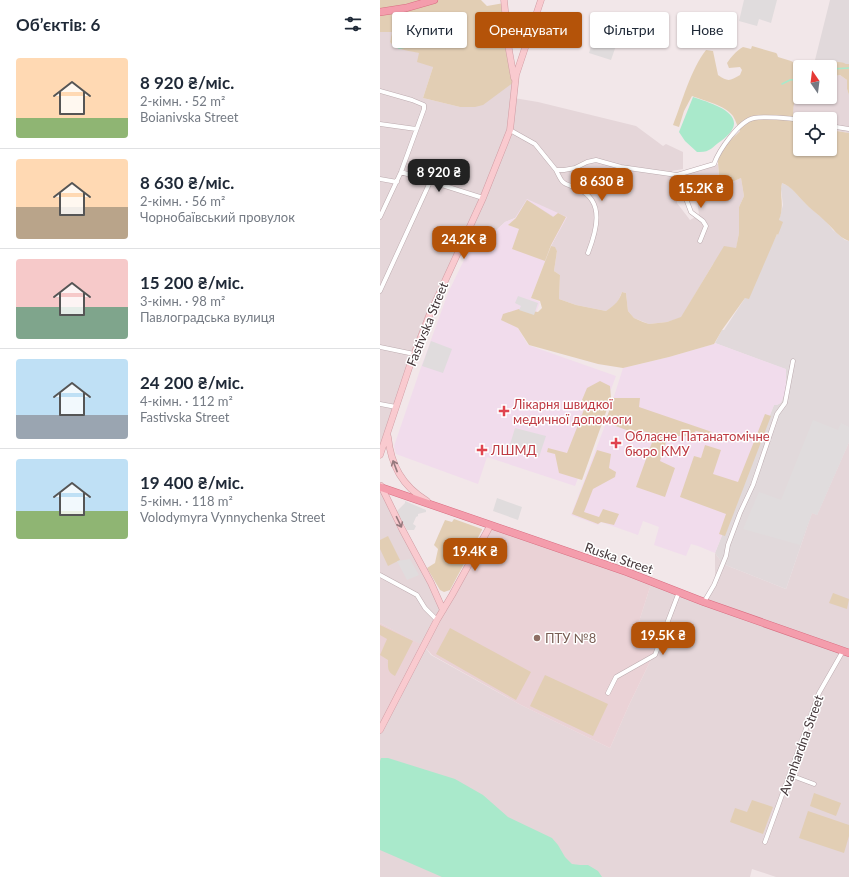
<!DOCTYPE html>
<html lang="uk">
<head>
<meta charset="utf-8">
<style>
  :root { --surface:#fff; --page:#f2f2f3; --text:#1f2937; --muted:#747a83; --line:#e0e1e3; --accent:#b45309 }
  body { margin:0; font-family:Lato,sans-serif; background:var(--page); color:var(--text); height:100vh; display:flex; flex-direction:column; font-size:15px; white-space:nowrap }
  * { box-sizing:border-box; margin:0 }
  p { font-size:13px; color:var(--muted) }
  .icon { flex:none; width:22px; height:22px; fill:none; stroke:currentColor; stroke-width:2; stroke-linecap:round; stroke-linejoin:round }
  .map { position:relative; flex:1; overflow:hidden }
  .side { display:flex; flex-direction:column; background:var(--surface); width:380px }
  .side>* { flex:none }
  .hud { position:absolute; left:12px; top:12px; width:380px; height:36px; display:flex; gap:8px }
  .needle { width:26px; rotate:346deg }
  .fabs { position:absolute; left:413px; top:60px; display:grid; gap:8px }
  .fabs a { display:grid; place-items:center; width:44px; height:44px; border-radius:4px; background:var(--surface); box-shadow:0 1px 3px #0004; font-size:20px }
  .price { position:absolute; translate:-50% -34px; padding:0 9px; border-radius:8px; background:var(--accent); color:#fff; font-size:13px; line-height:26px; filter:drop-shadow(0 1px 2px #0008) }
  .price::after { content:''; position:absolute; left:50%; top:24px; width:12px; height:9px; margin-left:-6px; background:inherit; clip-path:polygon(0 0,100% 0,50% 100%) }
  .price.on { background:#222; color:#fff }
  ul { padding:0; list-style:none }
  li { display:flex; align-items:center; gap:12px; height:100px; padding:0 16px }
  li+li { border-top:1px solid var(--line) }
  li span { display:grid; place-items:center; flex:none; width:112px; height:80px; border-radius:4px; color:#555 }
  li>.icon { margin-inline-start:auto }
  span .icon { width:48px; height:48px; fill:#fffc; stroke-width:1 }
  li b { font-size:17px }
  h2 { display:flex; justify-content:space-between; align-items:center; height:48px; padding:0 16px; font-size:17px }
  .chip { padding:0 14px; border-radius:4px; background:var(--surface); box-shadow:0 1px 3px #0004; font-size:14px; line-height:36px }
  .chip.on { background:var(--accent); color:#fff }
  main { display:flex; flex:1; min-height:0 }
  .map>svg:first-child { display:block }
</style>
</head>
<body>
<main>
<section class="side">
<h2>Об’єктів: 6<svg class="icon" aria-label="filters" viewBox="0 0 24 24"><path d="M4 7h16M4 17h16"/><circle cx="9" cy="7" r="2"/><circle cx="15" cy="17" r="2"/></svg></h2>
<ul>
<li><span style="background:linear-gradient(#ffd9b3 75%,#8fb573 0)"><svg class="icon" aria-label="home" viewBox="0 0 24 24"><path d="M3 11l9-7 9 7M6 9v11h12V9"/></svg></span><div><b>8 920 ₴/міс.</b><p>2-кімн. · 52 m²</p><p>Boianivska Street</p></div></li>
<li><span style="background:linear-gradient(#ffd9b3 60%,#b9a48a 0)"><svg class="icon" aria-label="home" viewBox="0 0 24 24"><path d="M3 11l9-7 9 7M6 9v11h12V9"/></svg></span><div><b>8 630 ₴/міс.</b><p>2-кімн. · 56 m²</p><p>Чорнобаївський провулок</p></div></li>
<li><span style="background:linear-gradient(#f6c9c9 60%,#7fa58c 0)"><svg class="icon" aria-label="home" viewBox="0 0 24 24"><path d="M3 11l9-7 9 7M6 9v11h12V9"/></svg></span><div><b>15 200 ₴/міс.</b><p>3-кімн. · 98 m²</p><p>Павлоградська вулиця</p></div></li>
<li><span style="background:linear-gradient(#bfe0f5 70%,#9aa5b1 0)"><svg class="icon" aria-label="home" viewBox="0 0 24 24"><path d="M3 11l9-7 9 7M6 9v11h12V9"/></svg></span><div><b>24 200 ₴/міс.</b><p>4-кімн. · 112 m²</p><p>Fastivska Street</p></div></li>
<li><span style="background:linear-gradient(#bfe0f5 65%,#8fb573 0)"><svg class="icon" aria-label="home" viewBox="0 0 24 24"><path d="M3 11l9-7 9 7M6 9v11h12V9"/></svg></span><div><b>19 400 ₴/міс.</b><p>5-кімн. · 118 m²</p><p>Volodymyra Vynnychenka Street</p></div></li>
</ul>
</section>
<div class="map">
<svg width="469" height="877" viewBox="0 0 469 877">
  <rect width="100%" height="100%" fill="#f2e7e9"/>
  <path fill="#e5d6d9" d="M0,32H12L10,42L23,49L40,53L53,67L43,98L80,107L120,91L134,82V98L158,102L256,126L283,146L286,144L303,152V169L292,171V182L297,195V203L310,220L319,215L316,188L302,182L301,175L338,164L340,186H343L361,178L364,196L359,207V233L356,249L333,264L301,318L287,322L269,324L254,318L248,311L246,293L242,292L239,299L235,305L226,311L196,305L179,299L180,275L174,271L177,251L175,248L171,246L186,217L135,218L125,222L111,235L98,231L96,236L87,233L49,316L0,454Z
    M460,75L467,80V89L469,95V133L450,130V119H420V122L414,123L412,112L414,98L419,83L420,97H450V77Z
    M469,442V877H396L372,869L370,877H0V727L43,646L0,623V485L63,610L44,646L51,655L141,705L230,748L249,705L279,643L255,634L272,581L324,601L335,585V553L343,564L406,589L432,513L437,515Z"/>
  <path fill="#e1d9db" d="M450,0H469V64H466L435,60Z
    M402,183L410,187L429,207L446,221L453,230L465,240L469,241V442L437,515L432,513L406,589L343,564L335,553L394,405H397L406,391L405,369L335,343L342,330H344L365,298L397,234L398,235L399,220L403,205L401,189Z"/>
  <path fill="#ead2d6" d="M109,526L272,581L255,634L279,643L249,705L230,748L141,705L52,655L44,646L2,723L0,722V623L44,646Z"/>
  <path fill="#f1dcec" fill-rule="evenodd" d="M147,199L187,217L171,246L151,298L160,302L150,329L135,323L148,345L236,376L195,486L107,457L98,484L16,454L14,446L40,370L68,293L98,231L111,235L125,222L135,218ZM147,200L174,217L171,245L165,261L139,229L128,225L136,218Z
    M335,343L406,369V391L401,403L397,405H394L335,553L318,546L311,544L306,556L274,545L279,527L263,521L258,535L221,522L218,525L191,515L224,428L243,368L289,357L334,344Z"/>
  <path fill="#e2ceb4" d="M0,0H101L107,6L124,3L134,82L103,105L95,107H80L43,98L53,67L37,62L39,53C30,51 16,50 10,42L12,32H0Z
    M372,46L396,53L397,54L398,57L411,61L417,64L416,67L417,72L420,73C420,91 410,102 414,123L420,122V149H450V130L469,133V241C458,237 453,228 445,221C438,214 430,209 424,202C417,195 411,186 402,183C399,197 405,204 399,220L403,222L398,235L397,234L369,299L365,298L342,330L334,344L289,357L243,368L218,364L149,345L138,328L121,320L123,314L139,309L158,312L162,308L160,301L151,298L171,246L175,247L177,251L174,271L180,275L179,299L196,305L226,311C235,305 239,301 242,292L246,293L248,311L254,318L263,322L269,324L287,322L301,317L344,246L356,248L359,233V207L364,196L361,178L343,186H340L338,163C338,150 352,139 360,131C357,126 356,121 353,116C345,105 325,101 312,96L304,111L299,127L293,125C302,102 311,69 326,50L333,51L338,75C348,82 350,81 360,75L362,70L360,67L349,68L347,63C352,56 356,51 363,47L371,49Z
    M435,60L447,62L452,60C456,63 461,61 466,64H469V95L467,89V80L460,75L450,77V67H432Z
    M147,200L173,217L178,213L186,217L171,245L165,261L132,249L139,229L128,225L136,218Z
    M220,381L230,386L231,398L202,480L179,473L175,454L167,452L168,448L187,453L205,407L202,400L207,388Z
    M234,398H260L259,407L332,432L329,438L326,439L325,433L316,431L310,436H288L280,461L295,468L285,497L256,487L275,434L262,431H249L225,422Z
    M385,414L391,416L345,536L339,534L346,514L300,497L314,456L321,458L325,445L341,450L333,474L358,482Z
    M217,450L231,454L229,468L236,472L235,477L213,489L204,512L219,517L223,509L239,514L234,525L221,522L218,524L192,514Z
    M74,519L102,529V530L70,590L64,592L60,590L47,568L55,563L58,549L54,545L65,520L72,522Z
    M8,536L20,560L8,566L0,549V540Z
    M453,593L469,599L467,609L449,603Z
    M0,625L33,641L15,676C7,672 8,668 8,660L0,655L7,639L0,635Z
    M70,628L151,672L136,700L56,654Z
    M165,675L228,704L213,736L150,706Z
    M434,793L461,803L456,816L430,806Z
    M372,800L393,807L383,834L350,822L355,808L367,812Z
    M428,811L469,825V836L464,853L419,838Z"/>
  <path fill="#e0dcdd" d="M364,0H397L391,23L379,19L377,26L359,21Z
    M127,10L135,18L138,42L137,45L129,50Z
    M216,30L239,37L231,60L209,53Z
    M138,296L158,303L154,315L139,310L141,306L135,303Z
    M51,341L72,349L63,373L42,366Z
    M433,420L458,430L461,423L469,427V442L437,515L432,513L420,545L363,529L379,492L401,500Z
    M135,428L166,436L159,457L129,448Z
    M117,498L142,507L138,520L113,511Z
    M25,501L46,510V512L38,514V516L36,517L33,524L36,526L34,530H27L17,511L25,503Z
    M30,559L39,575L27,580L17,561Z"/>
  <path fill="#a9e9cb" d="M24,30C28,36 28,40 25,48L19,49L14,46V42L16,31Z
    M313,97C334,104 375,116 341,141C332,147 330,153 317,152L305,141L299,132Z
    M1,758H8L75,779L103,795L128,817L172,838L178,845L185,857L192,864L200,865H208L218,871L222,877H62L0,850V761Z"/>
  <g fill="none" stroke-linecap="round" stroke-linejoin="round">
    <path stroke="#a9e9cb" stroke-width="1.5" d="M450,69L469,68
      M402,84L410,80L420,79"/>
    <g stroke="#bcabaf" stroke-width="5">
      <path id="minor" d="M0,91L32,100L44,105V109L21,172L0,217
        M0,124L36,129
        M450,126L469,129
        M130,130L155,144L176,170H184L195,168L207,162L216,160L241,167L297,175L334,164C339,150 359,121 374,118C384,116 409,118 420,120
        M176,170C184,187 183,182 198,189C226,201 216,232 208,253
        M21,172L103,198
        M297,175L311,212L323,221L326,226L320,241
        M0,179L17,182
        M0,291L50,182
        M0,347L34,354
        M0,404L16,407
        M0,575L37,595L45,608L57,620
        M324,602L334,585L346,556L348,545L360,513L373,485L397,414L405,403L413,361
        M228,693L236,677L275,655L299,592
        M410,775L434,784
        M385,842L439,693L463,651"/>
    </g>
    <g stroke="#d09da4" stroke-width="7">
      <path id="secondary" d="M124,0L129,50L134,78
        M8,437C11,465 22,486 47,501
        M0,455L30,365L49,316L103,198L130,130L136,75L161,0
        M1,486L22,529L51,583L63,610
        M0,730L57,620L72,595L110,526"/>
    </g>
    <g stroke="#d86f82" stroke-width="8">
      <path id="primary" d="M0,12L26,8L54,0
        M0,487L247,572L324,602L469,653"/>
    </g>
    <use href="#minor" stroke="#fff" stroke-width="4"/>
    <use href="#secondary" stroke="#f9cacf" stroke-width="6"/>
    <use href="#primary" stroke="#f49dac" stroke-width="7"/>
  </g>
  <defs><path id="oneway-shaft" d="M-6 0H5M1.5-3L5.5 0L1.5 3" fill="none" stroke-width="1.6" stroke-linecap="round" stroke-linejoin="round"/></defs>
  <g stroke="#95797d">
    <use href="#oneway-shaft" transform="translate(15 466) rotate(-111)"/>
    <use href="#oneway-shaft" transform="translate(19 522) rotate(64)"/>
  </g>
  <g fill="#e0444e" stroke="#fff" stroke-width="1.5">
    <path d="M122 405h4v4h4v4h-4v4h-4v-4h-4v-4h4z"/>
    <path d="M234 437h4v4h4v4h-4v4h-4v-4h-4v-4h4z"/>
    <path d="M100 444h4v4h4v4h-4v4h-4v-4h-4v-4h4z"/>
  </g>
  <circle fill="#8d6e63" stroke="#fff" stroke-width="1.5" cx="157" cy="638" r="4"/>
  <g text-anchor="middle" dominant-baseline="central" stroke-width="3" stroke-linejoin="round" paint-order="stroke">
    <g font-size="13" fill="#44373a" stroke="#fff">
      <text transform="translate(47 324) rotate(-68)">Fastivska Street</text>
      <text transform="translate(239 558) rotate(19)">Ruska Street</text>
      <text transform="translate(421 745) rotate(-70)">Avanhardna Street</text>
    </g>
    <g font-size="13" fill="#be3a42" stroke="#fff" text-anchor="start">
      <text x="133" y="404">Лікарня швидкої<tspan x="133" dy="15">медичної допомоги</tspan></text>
      <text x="245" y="436">Обласне Патанатомічне<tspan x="245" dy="15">бюро КМУ</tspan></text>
      <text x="111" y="450">ЛШМД</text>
    </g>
    <g font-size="13" fill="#785e54" stroke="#fff" text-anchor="start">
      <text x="165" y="638">ПТУ №8</text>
    </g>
  </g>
</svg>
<div class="fabs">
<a><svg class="needle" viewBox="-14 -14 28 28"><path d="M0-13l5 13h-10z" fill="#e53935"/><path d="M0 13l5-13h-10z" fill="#747a83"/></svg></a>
<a><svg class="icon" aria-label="locate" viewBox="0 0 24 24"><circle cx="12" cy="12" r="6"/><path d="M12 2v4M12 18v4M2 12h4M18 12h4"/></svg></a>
</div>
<b class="price on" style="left:59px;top:193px">8 920 ₴</b>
<b class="price" style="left:222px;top:202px">8 630 ₴</b>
<b class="price" style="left:321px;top:209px">15.2K ₴</b>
<b class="price" style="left:84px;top:260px">24.2K ₴</b>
<b class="price" style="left:95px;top:572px">19.4K ₴</b>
<b class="price" style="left:283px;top:656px">19.5K ₴</b>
<div class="hud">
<a class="chip">Купити</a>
<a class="chip on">Орендувати</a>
<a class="chip">Фільтри</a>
<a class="chip">Нове</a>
</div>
</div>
</main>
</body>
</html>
